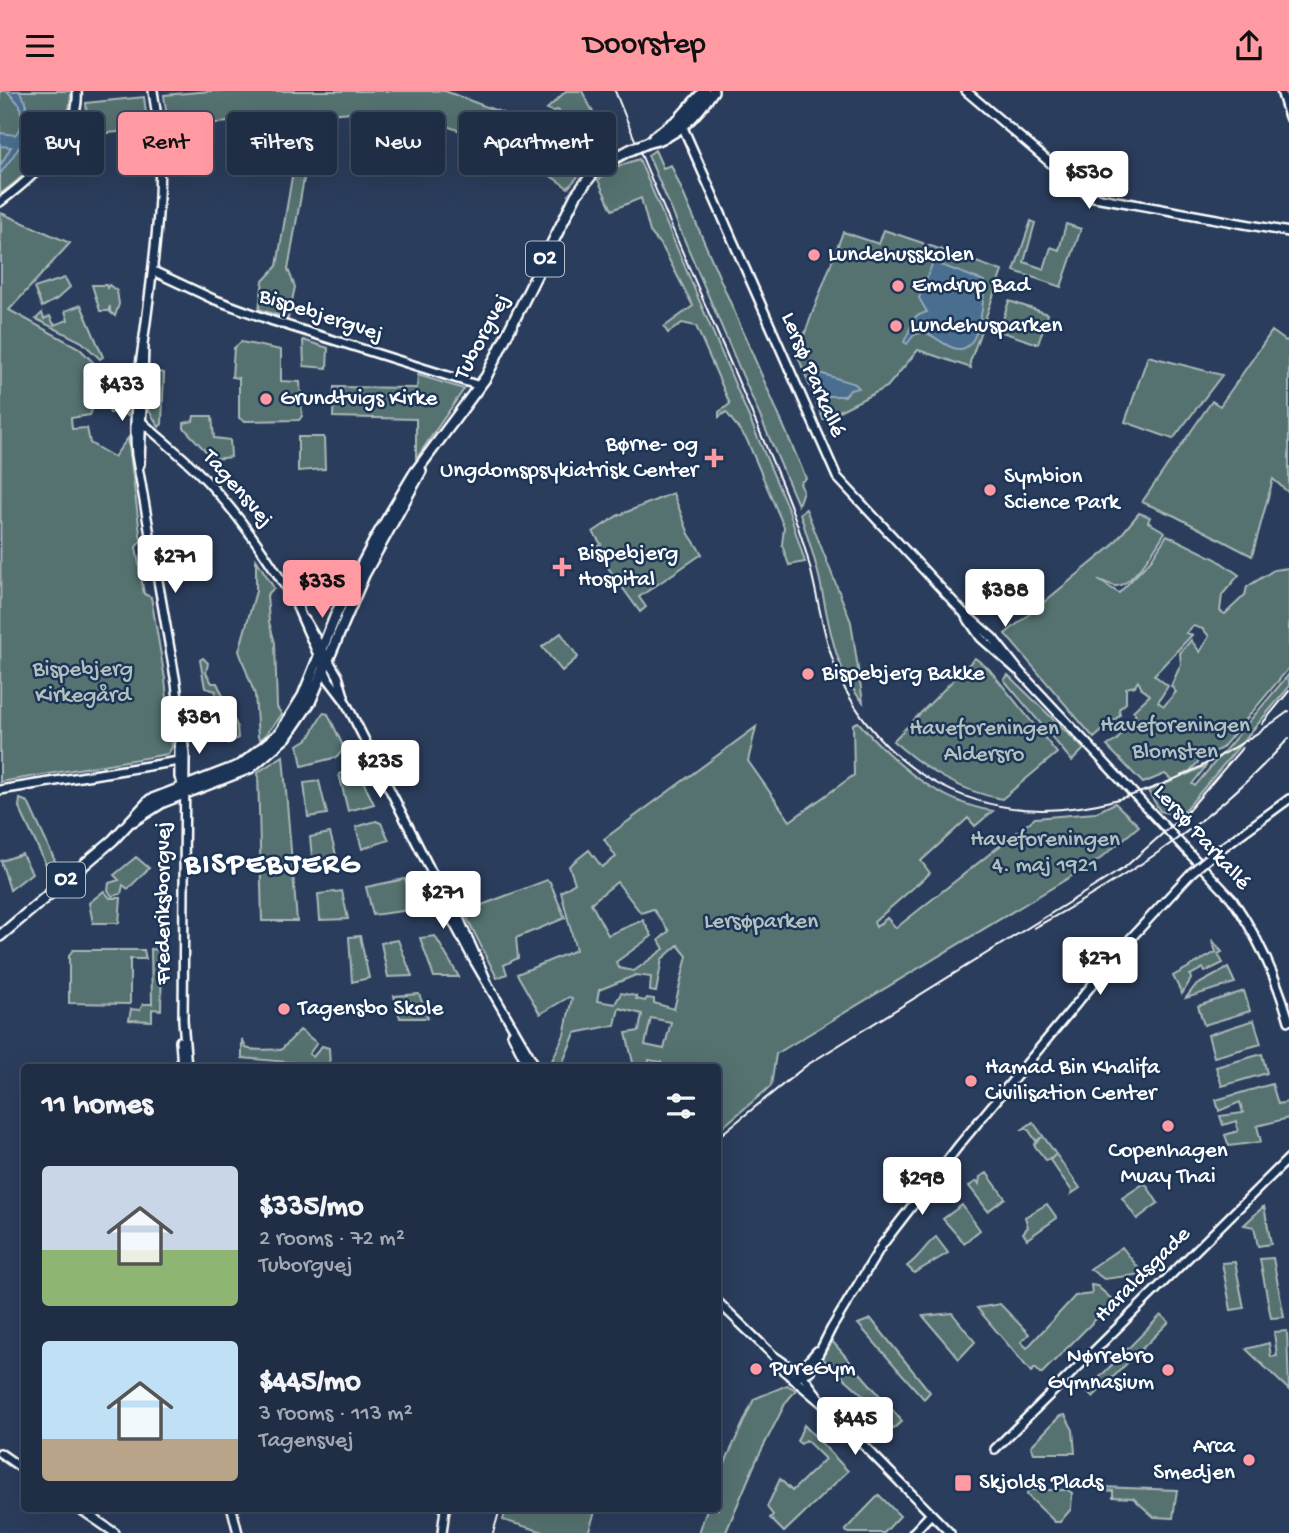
<!DOCTYPE html>
<html lang="en">
<head>
<meta charset="utf-8">
<style>
  :root { --surface:#202e45; --page:#28364c; --text:#f1f3f6; --muted:#a2a8b3; --line:#3d4a5e; --accent:#ff9aa2 }
  body { margin:0; font-family:"Gochi Hand",sans-serif; background:var(--page); color:var(--text); height:100vh; display:flex; flex-direction:column; font-size:26px; white-space:nowrap }
  * { box-sizing:border-box; margin:0 }
  p { font-size:23px; color:var(--muted) }
  .icon { flex:none; width:38px; height:38px; fill:none; stroke:currentColor; stroke-width:2; stroke-linecap:round; stroke-linejoin:round }
  .map { position:relative; flex:1; overflow:hidden }
  .side { position:absolute; left:21px; top:973px; width:700px; height:448px; display:flex; flex-direction:column; background:var(--surface); border-radius:7px; box-shadow:0 7px 28px #0002,0 0 0 2px var(--line) }
  .side>* { flex:none }
  .banner { position:absolute; left:21px; top:21px; width:700px; height:63px; display:flex; gap:14px }
  .price { position:absolute; translate:-50% -60px; padding:0 16px; border-radius:7px; background:#fff; color:#222; font-size:23px; line-height:46px; filter:drop-shadow(0 2px 4px #0008) }
  .price::after { content:''; position:absolute; left:50%; top:42px; width:21px; height:16px; margin-left:-10px; background:inherit; clip-path:polygon(0 0,100% 0,50% 100%) }
  .price.current { background:var(--accent); color:#111 }
  ul { padding:0; list-style:none }
  li { display:flex; align-items:center; gap:21px; height:175px; padding:0 21px }
  li span { display:grid; place-items:center; flex:none; width:196px; height:140px; border-radius:7px; color:#555 }
  li>.icon { margin-inline-start:auto }
  span .icon { width:84px; height:84px; fill:#fffc; stroke-width:1 }
  li b { font-size:30px }
  h2 { display:flex; justify-content:space-between; align-items:center; height:84px; padding:0 21px; font-size:30px }
  .pill { padding:0 24px; border-radius:7px; background:var(--surface); box-shadow:0 7px 28px #0002,0 0 0 2px var(--line); font-size:24px; line-height:63px }
  .pill.current { background:var(--accent); color:#111 }
  header { display:flex; justify-content:space-between; align-items:center; height:91px; padding:0 21px; background:var(--accent); color:#111; font-size:32px; font-weight:600 }
  .map>svg:first-child { display:block }
</style>
</head>
<body>
<header><svg class="icon" aria-label="menu" viewBox="0 0 24 24"><path d="M4 6h16M4 12h16M4 18h16"/></svg>Doorstep<svg class="icon" aria-label="share" viewBox="0 0 24 24"><path d="M12 15V3M7 8l5-5 5 5M5 13v7h14v-7"/></svg></header>
<div class="map">
<svg width="1289" height="1442" viewBox="0 0 1289 1442">
  <rect width="100%" height="100%" fill="#2b3d5c"/>
  <filter id="ink" filterUnits="userSpaceOnUse"><feTurbulence type="fractalNoise" baseFrequency=".0143" numOctaves="2"/><feDisplacementMap in="SourceGraphic" scale="14" xChannelSelector="R" yChannelSelector="G"/><feConvolveMatrix kernelMatrix="1 2 1 2 8 2 1 2 1" color-interpolation-filters="sRGB"/></filter>
  <g filter="url(#ink)">
    <path fill="#547270" stroke="#aab8b8" stroke-width="2" fill-rule="evenodd" d="M0,0H71C72,41 31,81 0,103Z
      M211,0H445L529,32L589,73L568,97C502,50 434,22 352,21L168,36L164,4Z
      M566,0H582L593,21L584,31L578,33L557,19L553,21L547,18Z
      M144,6L148,38L88,44L86,12Z
      M314,31L288,178L295,196L288,228L259,218L263,190L277,175L301,32Z
      M655,59L663,77L671,74L806,387L800,392L803,400L798,414L648,64Z
      M639,68L789,420L805,471L789,474L782,454L784,436L747,349L726,321L719,326V321L730,313L696,235L682,232L668,242L664,236L693,215L663,157L650,141L641,107L612,119L598,89L618,75Z
      M1,122L70,152L9,219L79,257L102,280C92,295 97,312 90,324L71,327L72,338L87,337L90,352L114,366L128,347L141,450L136,456L144,503L151,506L165,588L172,656L168,663L0,691Z
      M1031,130L1035,132L1024,171L1044,178L1051,156L1059,159L1066,133L1081,138L1061,196L1014,180Z
      M884,139L923,152L926,159L928,154L1002,180L970,271L971,277L918,259L887,296L823,328L797,263L843,141L879,153Z
      M65,187L70,196L57,208L42,216L34,197Z
      M92,194H106L107,197L109,194L117,200L119,213L115,225L110,221V215L108,220H100Z
      M1009,210L1048,223L1038,253L999,240Z
      M81,214L103,266L100,268L82,251L36,228L42,222L44,228L50,225L54,234L68,229L65,220Z
      M1272,240L1286,250L1289,248V402L1273,388L1252,465L1175,425L1142,411L1212,310L1220,315Z
      M303,249L328,257L327,277L304,275Z
      M241,251L281,259V290L300,291L302,325L299,329L244,330L239,327V287L232,286L234,257Z
      M1148,265L1222,284L1173,348L1125,331Z
      M131,276L128,325L120,320L110,322C100,302 109,280 131,276Z
      M149,279L164,282L162,333L159,336L148,318Z
      M418,284L464,298L416,368V328L333,326L334,296L417,297Z
      M194,325H212L214,347L230,349L231,366L213,368L184,337V332L193,330Z
      M298,346H324L325,378L298,380Z
      M673,402L689,443L702,463L639,506L646,516L640,521L594,457L601,453L593,441L617,425Z
      M806,418L851,531L863,611C834,580 829,531 820,490C815,467 807,445 800,422Z
      M1139,422L1150,426L1148,431L1165,441C1158,453 1131,497 1115,495C1109,494 1105,490 1100,490L1119,502L1151,469L1167,444L1216,468L1239,484L1222,504L1220,520L1225,523L1245,504L1247,496L1274,479L1289,477V577L1222,657L1202,667L1186,684L1207,674L1192,693L1195,695L1289,583V596L1176,730L1171,723L1160,720L1148,700L1173,690L1165,683L1143,692L1107,655L1117,649L1136,623L1133,620L1150,604L1142,598L1138,590L1135,595L1126,597V612L1119,618L1120,624L1094,647L1005,543L1111,456ZM1193,535L1203,538L1209,545L1200,561L1191,549L1180,562L1181,573L1171,595L1176,601L1164,615L1158,611L1168,595L1154,584L1192,544L1186,542Z
      M256,468L274,497L267,504L269,531L275,552L277,616L282,624L261,649L258,646L255,604L239,560L256,500Z
      M561,542L578,566L562,580L542,556Z
      M203,567L208,572L206,582L212,592H217L237,635L238,647L228,652C222,637 210,616 216,600L205,597L200,569Z
      M975,567L989,578L1057,662L1002,708C959,700 925,678 893,650Z
      M1008,584L1084,658L1072,670L1004,589Z
      M323,622L328,623L344,657L337,666L302,675L298,654L309,647Z
      M858,631C894,672 937,711 993,720L975,735L968,727L921,770L930,782L874,831L876,836L887,827L896,837L1035,727L1095,722L1115,712L1139,735L1100,768L776,963L771,995L718,1040V976H660L661,971L649,969L648,976H634L626,942L639,940L642,923L619,917L615,934L575,942L561,976H549L564,944L572,907L569,906L540,923L517,883L576,859L561,801L575,792L569,775L589,759L602,776L616,766L604,748L756,636L748,670L790,730L854,684L853,633ZM617,791L641,822L653,818L669,840L659,849L664,858L634,880L619,877L616,871L652,845L643,829L608,844L591,812ZM678,854L687,865L674,918L654,912V908L647,907L645,910L636,908V905L621,902L615,913L597,910L599,899L636,884L651,886L650,900L656,901L662,868ZM651,927L671,931L664,958L645,954Z
      M283,665L297,830H262L258,681Z
      M356,676L374,713L348,720L339,683Z
      M319,690L327,723L308,726L304,692Z
      M20,708L28,711L56,772L54,780L47,776L19,716Z
      M376,730L381,732L389,749L362,758L356,736Z
      M330,742L338,771L313,776L310,746Z
      M22,763L32,782L10,799L1,770Z
      M136,766L149,777L128,798L123,794L121,803L112,805L108,799L109,792L119,789L114,784Z
      M405,788L418,818L373,824L366,796Z
      M547,789L550,791L565,827L516,847L518,867L504,874L507,883L497,887L465,823L466,820Z
      M104,800L110,807H121L119,832H93L89,812Z
      M342,800L348,828L320,829L318,803Z
      M360,845L369,887L352,891L349,846Z
      M435,845L459,886H434L420,847Z
      M398,849L412,885L388,886L381,852Z
      M1212,849L1222,861L1218,863L1223,872L1205,881L1203,877L1190,884L1191,888L1182,903L1173,885L1216,861Z
      M151,858L158,859L162,863L161,919L152,918V930L129,929L131,918L140,919L143,913H152Z
      M73,859H144L146,868H130V913L69,912V864Z
      M1228,877L1235,892L1186,907L1195,895Z
      M1244,900L1250,920L1204,934L1198,915Z
      M419,903L428,927H400L394,905Z
      M1254,929L1261,953L1214,966L1208,944Z
      M300,939L317,952L309,963L313,966L322,955L329,957L330,975L242,967V948L246,957C255,961 269,957 281,959Z
      M1262,963L1267,982L1222,995L1216,976Z
      M1272,993L1278,1013L1288,1011L1289,1027L1257,1035L1261,1051L1229,1055L1225,1044L1238,1040L1236,1030L1223,1034L1220,1025L1243,1022L1240,1011L1219,1020L1216,1009Z
      M1033,1031L1080,1097L1071,1103L1072,1100L1050,1069L1055,1064L1046,1069L1034,1054L1042,1046L1036,1050L1028,1038H1023Z
      M987,1082L1005,1107L988,1120L969,1095L977,1090L979,1093L980,1086Z
      M1145,1092L1158,1112L1137,1128L1122,1107Z
      M1047,1113L1057,1127L1027,1148L1023,1142L1028,1136L1025,1126Z
      M962,1114L980,1139L964,1152L943,1128Z
      M1264,1115L1271,1153L1258,1155L1254,1136L1244,1134Z
      M936,1146L948,1162L914,1182L907,1175C922,1164 925,1154 936,1146Z
      M1122,1156L1143,1183L1104,1188L1090,1178Z
      M1273,1167L1284,1226L1271,1227L1260,1168Z
      M1235,1171L1244,1217L1231,1219L1222,1172Z
      M1091,1194L1097,1195L1114,1210L1041,1283L1035,1277L1031,1281L977,1217L1000,1213L1029,1243L1021,1251L1027,1257L1075,1205L1092,1203Z
      M952,1222L975,1251L959,1268L923,1225Z
      M1161,1224L1169,1231L1093,1306L1086,1300Z
      M871,1228L930,1301L924,1308L858,1233Z
      M1287,1240L1289,1299L1246,1258L1269,1252L1271,1266L1277,1265L1274,1241Z
      M832,1250L902,1330L892,1339L891,1329L822,1267Z
      M787,1294L796,1299L786,1311L756,1370L726,1441L699,1442L707,1418H718V1387L754,1308Z
      M1065,1324L1073,1339L1075,1362H1034L1031,1355L1060,1325Z
      M804,1334L848,1380L784,1441L770,1427L773,1424L767,1416L780,1388L792,1400L825,1368L806,1349L801,1353L797,1350Z
      M1101,1396L1177,1399L1173,1427L1154,1426L1133,1407L1113,1406V1400L1101,1399Z
      M1028,1399H1068L1072,1402L1071,1418L1060,1431H1055L1027,1404Z
      M879,1404L900,1425L884,1442H848L845,1439Z
      M506,1418H596L588,1442H547L503,1429Z"/>
    <path fill="#486e90" stroke="#91a8bc" stroke-width="2" d="M7,0H19L26,11V43L39,44V50L21,54L0,83V75L11,56L0,55V42L15,44L22,34L20,14Z
      M933,171L984,190C985,205 980,261 958,258C945,257 936,244 923,241L914,244L907,253L904,251L916,225L927,221L919,207Z
      M816,281L855,293L859,297L850,299L845,305H823L820,293L814,284Z"/>
    <g fill="none" stroke-linecap="round" stroke-linejoin="round">
      <g stroke="#fff" stroke-width="12">
        <path id="minor" d="M153,0C167,77 156,154 146,231C140,277 132,318 136,364L176,592L185,664L183,929L187,976
          M966,0L1089,105L1289,141
          M1281,0L1289,26
          M681,32L837,386L963,521L993,547L1020,581L1232,808C1259,847 1276,885 1289,930
          M0,111C32,87 81,45 77,0
          M153,180L213,208L273,230L480,295
          M141,330C159,347 179,362 197,380C239,422 269,468 299,518
          M140,373L144,256
          M297,516L329,589L345,610L431,780L450,807L485,886
          M965,524L981,547L1017,579
          M305,529L338,585L344,605
          M179,652V686L183,695
          M0,699L179,670
          M1211,765L1289,708
          M435,790L442,810L472,866L536,976
          M512,943L528,976
          M180,950L182,976
          M718,1211L774,1265L803,1285L820,1308
          M774,1265L783,1279L823,1313L950,1442
          M795,1285L817,1260
          M793,1288L810,1280L831,1238L882,1154L960,1053L1131,847L1192,781
          M995,1358L1289,1067
          M0,1362L24,1379
          M80,1418L115,1442
          M232,1418L238,1442
          M442,1442L445,1418
          M913,1442L931,1423"/>
      </g>
      <g stroke="#fff" stroke-width="14">
        <path id="major" d="M654,46L679,28L704,0
          M649,51C677,47 698,22 713,0
          M133,730L163,711L250,677L286,646L310,611L364,484L421,380
          M0,845L113,749L150,709L241,674L280,642L303,605L337,521L377,445L414,383L486,286L576,104L598,76L630,59"/>
      </g>
      <use href="#minor" stroke="#1d3557" stroke-width="7"/>
      <use href="#major" stroke="#1d3557" stroke-width="9"/>
      <path stroke="#fff" stroke-width="2" d="M615,0C669,135 730,267 785,401C796,428 805,455 812,484C821,523 827,564 846,600C866,636 894,667 929,688C1048,759 1188,695 1289,620
        M1262,633L1289,600
        M718,1046L807,974L1124,777L1187,721L1242,657
        M493,1442L500,1418"/>
      <path stroke="#fff" stroke-width="2" d="M1034,837C1130,784 1215,730 1289,647"/>
      <g stroke="#fff" stroke-width="12" stroke-linecap="butt">
        <path id="minor-bridge" d="M1192,781L1211,765"/>
      </g>
      <g stroke="#fff" stroke-width="14" stroke-linecap="butt">
        <path id="major-bridge" d="M630,59L649,51"/>
      </g>
      <use href="#minor-bridge" stroke="#1d3557" stroke-width="7"/>
      <use href="#major-bridge" stroke="#1d3557" stroke-width="9"/>
    </g>
  </g>
  <g fill="#ff9aa2" stroke="#1d3557" stroke-width="2.5">
    <circle cx="814" cy="164" r="7"/>
    <circle cx="898" cy="195" r="7"/>
    <circle cx="896" cy="235" r="7"/>
    <circle cx="266" cy="308" r="7"/>
    <path d="M710.5 356.5h7v7h7v7h-7v7h-7v-7h-7v-7h7z"/>
    <circle cx="990" cy="399" r="7"/>
    <path d="M558.5 465.5h7v7h7v7h-7v7h-7v-7h-7v-7h7z"/>
    <circle cx="808" cy="583" r="7"/>
    <circle cx="284" cy="918" r="7"/>
    <circle cx="971" cy="990" r="7"/>
    <circle cx="1168" cy="1035" r="7"/>
    <circle cx="756" cy="1278" r="7"/>
    <circle cx="1168" cy="1279" r="7"/>
    <circle cx="1249" cy="1369" r="7"/>
    <rect x="954" y="1383" width="18" height="18" rx="3.5"/>
  </g>
  <g text-anchor="middle" dominant-baseline="central" stroke-width="5" stroke-linejoin="round" paint-order="stroke">
    <g fill="#1d3557" stroke="#bbc2cd" stroke-width="2">
      <rect x="526" y="150.5" width="38" height="35" rx="5"/>
      <rect x="47" y="771.5" width="38" height="35" rx="5"/>
    </g>
    <g font-size="21" font-weight="bold" fill="#fff">
      <text x="545" y="168">O2</text>
      <text x="66" y="789">O2</text>
    </g>
    <g font-size="23" fill="#fff" stroke="#1d3557" text-anchor="start">
      <text x="828" y="164">Lundehusskolen</text>
      <text x="912" y="195">Emdrup Bad</text>
      <text x="910" y="235">Lundehusparken</text>
      <text x="280" y="308">Grundtvigs Kirke</text>
      <text x="698" y="354" text-anchor="end">Børne- og<tspan x="698" dy="26">Ungdomspsykiatrisk Center</tspan></text>
      <text x="1004" y="386">Symbion<tspan x="1004" dy="26">Science Park</tspan></text>
      <text x="578" y="463">Bispebjerg<tspan x="578" dy="26">Hospital</tspan></text>
      <text x="822" y="583">Bispebjerg Bakke</text>
      <text x="298" y="918">Tagensbo Skole</text>
      <text x="985" y="977">Hamad Bin Khalifa<tspan x="985" dy="26">Civilisation Center</tspan></text>
      <text x="1168" y="1060" text-anchor="middle">Copenhagen<tspan x="1168" dy="26">Muay Thai</tspan></text>
      <text x="1154" y="1266" text-anchor="end">Nørrebro<tspan x="1154" dy="26">Gymnasium</tspan></text>
      <text x="770" y="1278">PureGym</text>
      <text x="1235" y="1356" text-anchor="end">Arca<tspan x="1235" dy="26">Smedjen</tspan></text>
      <text x="979" y="1392">Skjolds Plads</text>
    </g>
    <g font-size="23" fill="#fff" stroke="#1d3557">
      <text transform="translate(321 225) rotate(18)">Bispebjergvej</text>
      <text transform="translate(483 246) rotate(-62)">Tuborgvej</text>
      <text transform="translate(812 284) rotate(67)">Lersø Parkallé</text>
      <text transform="translate(237 398) rotate(49)">Tagensvej</text>
      <text transform="translate(1201 747) rotate(48)">Lersø Parkallé</text>
      <text transform="translate(164 812) rotate(-90)">Frederiksborgvej</text>
      <text transform="translate(1143 1184) rotate(-45)">Haraldsgade</text>
    </g>
    <g font-size="23" fill="#b2c0bf" stroke="#1d3557">
      <text x="83" y="579">Bispebjerg<tspan x="83" dy="26">Kirkegård</tspan></text>
      <text x="1175" y="635">Haveforeningen<tspan x="1175" dy="26">Blomsten</tspan></text>
      <text x="984" y="638">Haveforeningen<tspan x="984" dy="26">Aldersro</tspan></text>
      <text x="1045" y="749">Haveforeningen<tspan x="1045" dy="26">4. maj 1921</tspan></text>
      <text x="761" y="831">Lersøparken</text>
    </g>
    <g font-size="30" font-weight="bold" letter-spacing="2" fill="#fff" stroke="#1d3557">
      <text x="273" y="775">BISPEBJERG</text>
    </g>
  </g>
</svg>
<b class="price" style="left:1089px;top:120px">$530</b>
<b class="price" style="left:122px;top:332px">$433</b>
<b class="price" style="left:175px;top:504px">$271</b>
<b class="price current" style="left:322px;top:529px">$335</b>
<b class="price" style="left:1005px;top:538px">$388</b>
<b class="price" style="left:199px;top:665px">$381</b>
<b class="price" style="left:380px;top:709px">$235</b>
<b class="price" style="left:443px;top:840px">$271</b>
<b class="price" style="left:1100px;top:906px">$271</b>
<b class="price" style="left:922px;top:1126px">$298</b>
<b class="price" style="left:855px;top:1366px">$445</b>
<div class="banner">
<a class="pill">Buy</a>
<a class="pill current">Rent</a>
<a class="pill">Filters</a>
<a class="pill">New</a>
<a class="pill">Apartment</a>
</div>
<section class="side">
<h2>11 homes<svg class="icon" aria-label="filters" viewBox="0 0 24 24"><path d="M4 7h16M4 17h16"/><circle cx="9" cy="7" r="2"/><circle cx="15" cy="17" r="2"/></svg></h2>
<ul>
<li><span style="background:linear-gradient(#c9d6e8 60%,#8fb573 0)"><svg class="icon" aria-label="home" viewBox="0 0 24 24"><path d="M3 11l9-7 9 7M6 9v11h12V9"/></svg></span><div><b>$335/mo</b><p>2 rooms · 72 m²</p><p>Tuborgvej</p></div></li>
<li><span style="background:linear-gradient(#bfe0f5 70%,#b9a48a 0)"><svg class="icon" aria-label="home" viewBox="0 0 24 24"><path d="M3 11l9-7 9 7M6 9v11h12V9"/></svg></span><div><b>$445/mo</b><p>3 rooms · 113 m²</p><p>Tagensvej</p></div></li>
</ul>
</section>
</div>
</body>
</html>
